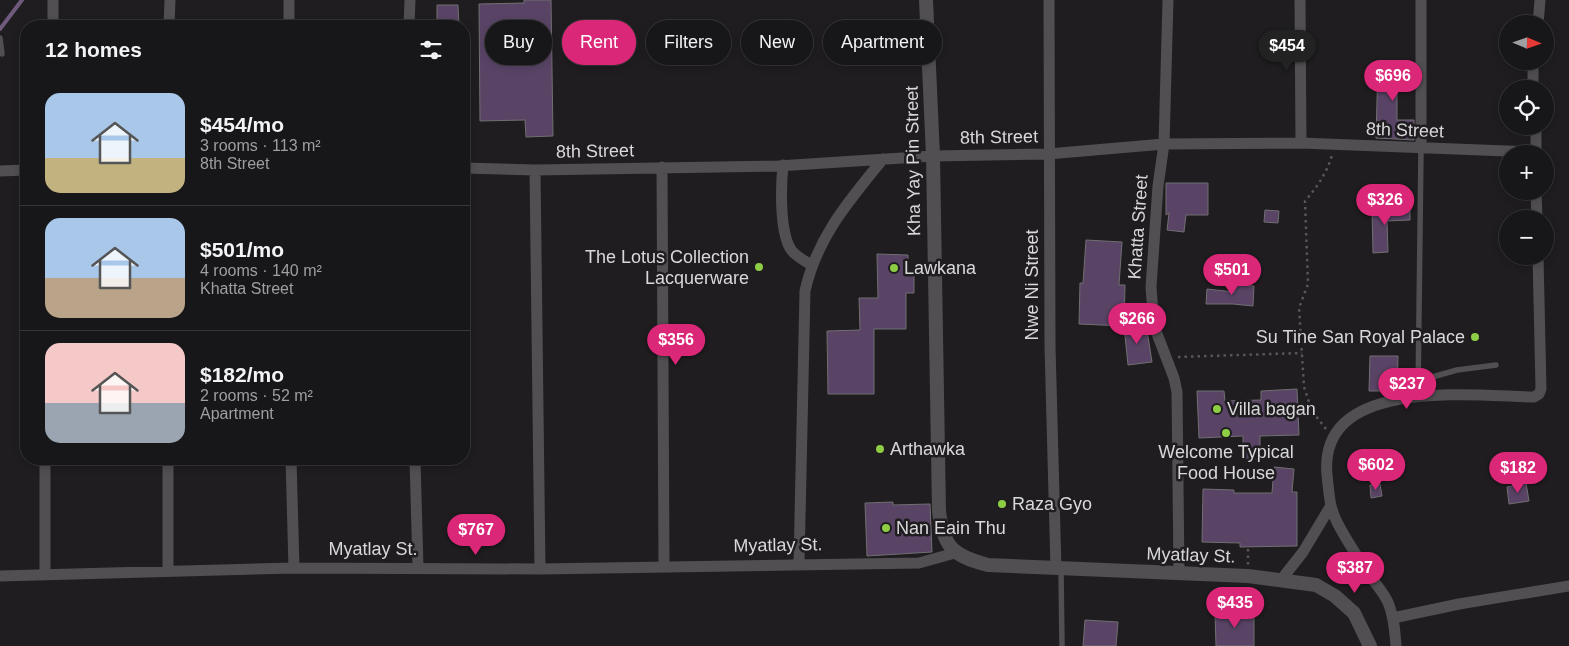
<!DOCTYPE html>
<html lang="en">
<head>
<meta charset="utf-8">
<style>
  :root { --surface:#171618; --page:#242325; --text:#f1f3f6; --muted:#9e9fa2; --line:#363537; --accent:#db2777 }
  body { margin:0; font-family:Arial,sans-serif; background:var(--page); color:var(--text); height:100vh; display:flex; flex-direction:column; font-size:19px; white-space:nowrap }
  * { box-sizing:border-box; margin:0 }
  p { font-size:16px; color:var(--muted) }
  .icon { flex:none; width:28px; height:28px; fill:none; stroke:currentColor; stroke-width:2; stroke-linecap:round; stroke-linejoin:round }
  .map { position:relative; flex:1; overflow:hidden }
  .details { position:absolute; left:20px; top:20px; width:450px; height:445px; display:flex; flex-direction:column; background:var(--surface); border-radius:20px; box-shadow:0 2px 8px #0003,0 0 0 1px var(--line) }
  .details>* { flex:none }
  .guide { position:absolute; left:485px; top:20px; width:475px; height:45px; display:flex; gap:10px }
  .needle { width:32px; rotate:92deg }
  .buttons { position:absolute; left:1499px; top:15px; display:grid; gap:10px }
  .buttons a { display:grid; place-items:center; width:55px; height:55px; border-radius:50%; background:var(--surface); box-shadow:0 2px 8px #0003,0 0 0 1px var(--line); font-size:25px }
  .price { position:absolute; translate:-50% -42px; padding:0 11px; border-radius:18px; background:var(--accent); color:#fff; font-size:16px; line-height:32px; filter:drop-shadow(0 1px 2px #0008) }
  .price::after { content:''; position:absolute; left:50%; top:30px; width:15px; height:11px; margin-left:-8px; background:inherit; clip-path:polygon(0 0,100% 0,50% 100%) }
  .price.current { background:#222; color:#fff }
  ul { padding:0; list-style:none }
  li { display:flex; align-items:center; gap:15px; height:125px; padding:0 25px }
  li+li { border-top:1px solid var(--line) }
  li span { display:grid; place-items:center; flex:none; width:140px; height:100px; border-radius:15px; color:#555 }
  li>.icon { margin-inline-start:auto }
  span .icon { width:60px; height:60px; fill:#fffc; stroke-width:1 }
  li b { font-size:21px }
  h2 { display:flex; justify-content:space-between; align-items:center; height:60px; padding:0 25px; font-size:21px }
  .pill { padding:0 18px; border-radius:22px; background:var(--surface); box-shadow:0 2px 8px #0003,0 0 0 1px var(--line); font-size:18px; line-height:45px }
  .pill.current { background:var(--accent); color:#fff }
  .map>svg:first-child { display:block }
</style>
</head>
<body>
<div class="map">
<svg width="1569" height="646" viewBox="0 0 1569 646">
  <rect width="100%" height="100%" fill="#1f1d20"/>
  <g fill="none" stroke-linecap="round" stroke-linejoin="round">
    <path stroke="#6f5a7d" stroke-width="4" d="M0,29L22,0"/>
  </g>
  <path fill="#594466" stroke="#706f71" d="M524,0H551L553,136L526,137L525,120L480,121L479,4L524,3Z
    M437,5H458L459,26H437Z
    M1378,64L1414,65L1413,89H1397V120H1414V140L1376,138Z
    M1166,183H1208V215H1186L1184,232L1167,230L1169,213L1166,215Z
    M1410,209V220L1387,221L1388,252L1373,253L1372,210Z
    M1265,210L1279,211L1278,223L1264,222Z
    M1086,240L1122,242L1119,285H1125L1124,326L1079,324L1080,283H1083Z
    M877,254L908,255V272H914V293H906V329H874V394H828L827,331L860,330L859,298H878Z
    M1235,285L1254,286L1253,306L1233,304H1206L1207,289L1234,292Z
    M1146,324L1152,362L1128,365L1124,326Z
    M1370,356H1398L1397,391H1369Z
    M1297,389L1299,435L1260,436V459H1243V436L1199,438L1197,391H1224L1225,401L1261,400V391Z
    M1274,467L1294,469L1292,492H1297V546L1240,547V543L1202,542L1203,489L1234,490V493H1272Z
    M1526,483L1529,501L1509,504L1507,487Z
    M1380,484L1382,496L1371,498L1370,485Z
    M893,502V505L930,504L932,552L867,556L865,503Z
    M1254,612V646H1216L1215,613Z
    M1085,620L1118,622L1116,646H1083Z"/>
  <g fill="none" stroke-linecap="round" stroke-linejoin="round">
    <path stroke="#585659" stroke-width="2.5" stroke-dasharray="2.5 4" stroke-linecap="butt" d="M1178,357L1302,353
      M1326,429L1312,411L1304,387L1299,308L1308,284L1305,201C1317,187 1327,173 1332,155
      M1248,549V565"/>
    <path stroke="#514f52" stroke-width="5.5" d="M0,38L2,54
      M1418,381L1457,370L1496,365
      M1418,396L1421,149
      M1061,569L1062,646"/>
    <path stroke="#514f52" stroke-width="11" d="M1049,0L1050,346L1056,569
      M1168,0L1164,144L1158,186L1151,287L1154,326L1174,378L1177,392L1179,573
      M1300,0L1301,143
      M1421,0V149
      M1538,24L1540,0
      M53,26V0
      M169,26L170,0
      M289,26V0
      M409,26L410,0
      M1533,61V89
      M1536,126V154
      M783,165C781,185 779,234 792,251C796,256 805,261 811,265
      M662,167L664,566
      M464,168L535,170L778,166L933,156L1048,154L1164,144L1301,143L1535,152
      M535,170L540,569
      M0,171L26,170
      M1536,191L1537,219
      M291,459L294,568
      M415,459L418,568
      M799,563L805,291C817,237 849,201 883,159
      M168,571V459
      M45,574V459
      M0,576L294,568L540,569L919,563L955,553
      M1281,580L1303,552L1330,507
      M1393,618L1459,604L1569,586
      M1396,646C1395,632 1394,618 1389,605C1386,596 1379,588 1373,580C1360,561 1347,542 1337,522C1329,507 1329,491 1327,475C1318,376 1472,396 1534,397L1539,394L1541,389L1538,256"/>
    <path stroke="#514f52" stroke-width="14" d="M926,0L933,156L939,511C943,547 953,556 988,565L1248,576L1316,585L1335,596L1354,613L1370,646"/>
  </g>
  <g fill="#8dce44" stroke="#1f1d20" stroke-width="2">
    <circle cx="759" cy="267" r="5"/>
    <circle cx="894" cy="268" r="5"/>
    <circle cx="1475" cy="337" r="5"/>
    <circle cx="1217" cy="409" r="5"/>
    <circle cx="1226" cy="433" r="5"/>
    <circle cx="880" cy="449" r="5"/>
    <circle cx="1002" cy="504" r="5"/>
    <circle cx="886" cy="528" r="5"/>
  </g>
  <g text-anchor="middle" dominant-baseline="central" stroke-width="5" stroke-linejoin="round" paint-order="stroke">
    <g font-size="18" fill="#d9d8d9" stroke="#1f1d20">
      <text transform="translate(1405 130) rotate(2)">8th Street</text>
      <text transform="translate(999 137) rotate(-1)">8th Street</text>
      <text transform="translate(595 151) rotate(-1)">8th Street</text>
      <text transform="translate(913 161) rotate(-91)">Kha Yay Pin Street</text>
      <text transform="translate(1138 227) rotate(-86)">Khatta Street</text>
      <text transform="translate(1032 285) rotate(-90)">Nwe Ni Street</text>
      <text transform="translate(778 545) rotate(-1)">Myatlay St.</text>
      <text x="373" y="549">Myatlay St.</text>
      <text transform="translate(1191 555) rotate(2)">Myatlay St.</text>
    </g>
    <g font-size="18" fill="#d9d8d9" stroke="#1f1d20" text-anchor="start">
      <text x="749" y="257" text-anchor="end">The Lotus Collection<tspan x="749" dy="21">Lacquerware</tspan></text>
      <text x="904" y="268">Lawkana</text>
      <text x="1465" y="337" text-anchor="end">Su Tine San Royal Palace</text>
      <text x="1227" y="409">Villa bagan</text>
      <text x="890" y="449">Arthawka</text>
      <text x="1226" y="452" text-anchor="middle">Welcome Typical<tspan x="1226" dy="21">Food House</tspan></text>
      <text x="1012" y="504">Raza Gyo</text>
      <text x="896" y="528">Nan Eain Thu</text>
    </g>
  </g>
</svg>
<div class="buttons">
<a><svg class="needle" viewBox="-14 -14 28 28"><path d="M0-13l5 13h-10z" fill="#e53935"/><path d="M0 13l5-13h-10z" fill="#9e9fa2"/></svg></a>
<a><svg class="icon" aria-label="locate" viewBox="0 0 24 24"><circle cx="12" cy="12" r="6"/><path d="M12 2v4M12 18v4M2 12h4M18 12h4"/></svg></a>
<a>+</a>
<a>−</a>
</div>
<b class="price current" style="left:1287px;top:72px">$454</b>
<b class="price" style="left:1393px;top:102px">$696</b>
<b class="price" style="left:1385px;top:226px">$326</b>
<b class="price" style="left:1232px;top:296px">$501</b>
<b class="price" style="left:1137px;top:345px">$266</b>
<b class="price" style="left:676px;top:366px">$356</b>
<b class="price" style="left:1407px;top:410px">$237</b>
<b class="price" style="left:1376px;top:491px">$602</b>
<b class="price" style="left:1518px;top:494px">$182</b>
<b class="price" style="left:476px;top:556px">$767</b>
<b class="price" style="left:1355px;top:594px">$387</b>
<b class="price" style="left:1235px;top:629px">$435</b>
<div class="guide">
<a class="pill">Buy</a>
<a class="pill current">Rent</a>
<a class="pill">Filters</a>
<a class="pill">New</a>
<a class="pill">Apartment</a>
</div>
<section class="details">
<h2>12 homes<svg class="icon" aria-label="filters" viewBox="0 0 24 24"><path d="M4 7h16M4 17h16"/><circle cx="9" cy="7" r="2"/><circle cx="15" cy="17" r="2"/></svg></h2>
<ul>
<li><span style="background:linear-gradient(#a9c7e8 65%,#c2b280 0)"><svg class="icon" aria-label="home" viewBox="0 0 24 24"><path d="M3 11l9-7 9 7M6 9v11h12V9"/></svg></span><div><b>$454/mo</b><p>3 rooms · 113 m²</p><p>8th Street</p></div></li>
<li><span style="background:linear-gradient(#a9c7e8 60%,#b9a48a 0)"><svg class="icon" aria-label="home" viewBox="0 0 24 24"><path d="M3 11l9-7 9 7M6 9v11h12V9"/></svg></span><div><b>$501/mo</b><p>4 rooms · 140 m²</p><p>Khatta Street</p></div></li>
<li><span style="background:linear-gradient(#f6c9c9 60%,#9aa5b1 0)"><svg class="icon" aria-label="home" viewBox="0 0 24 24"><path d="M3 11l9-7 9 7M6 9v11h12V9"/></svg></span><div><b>$182/mo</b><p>2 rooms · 52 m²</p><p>Apartment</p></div></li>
</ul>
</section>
</div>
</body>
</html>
